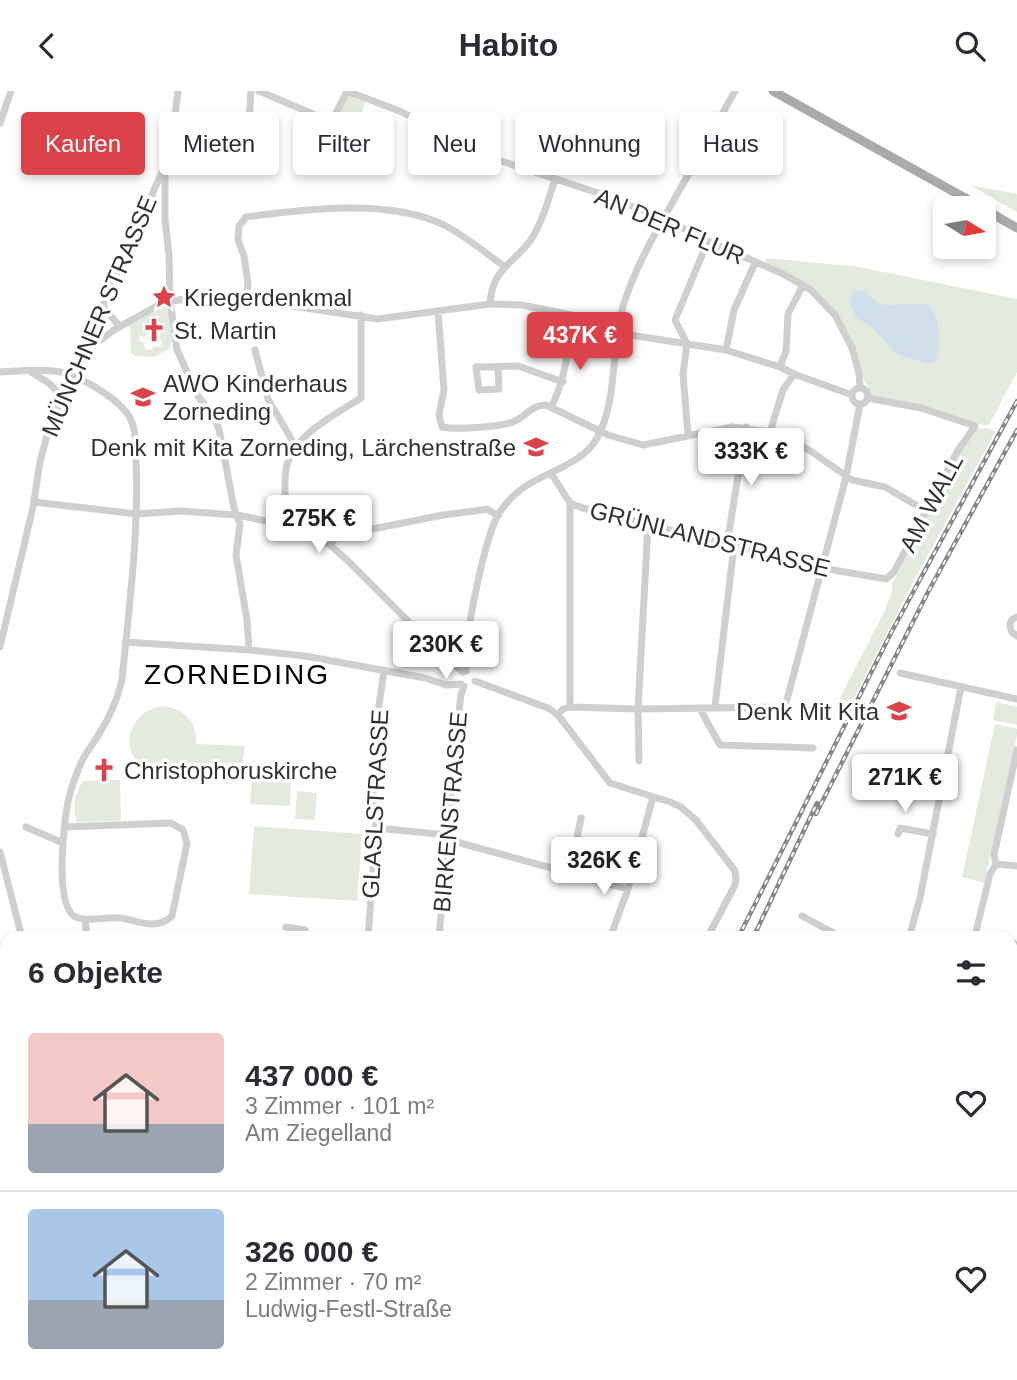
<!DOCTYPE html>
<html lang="de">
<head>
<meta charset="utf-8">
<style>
  :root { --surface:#fff; --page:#f7f7f7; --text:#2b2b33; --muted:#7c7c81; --line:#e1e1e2; --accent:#db4249 }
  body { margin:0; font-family:Arial,sans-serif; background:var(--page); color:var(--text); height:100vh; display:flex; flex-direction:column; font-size:26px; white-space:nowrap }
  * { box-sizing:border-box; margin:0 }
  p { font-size:23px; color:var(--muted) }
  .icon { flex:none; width:38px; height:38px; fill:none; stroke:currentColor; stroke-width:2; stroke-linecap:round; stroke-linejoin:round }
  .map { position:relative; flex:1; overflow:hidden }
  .details { position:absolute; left:0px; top:840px; width:1018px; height:450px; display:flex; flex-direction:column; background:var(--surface); border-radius:21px 21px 0 0; box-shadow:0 4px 10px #0003 }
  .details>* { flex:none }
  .hud { position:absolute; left:21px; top:21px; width:976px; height:63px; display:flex; gap:14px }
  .needle { width:46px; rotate:101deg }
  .fabs { position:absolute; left:933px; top:105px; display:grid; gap:14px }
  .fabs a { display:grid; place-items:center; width:63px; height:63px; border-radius:7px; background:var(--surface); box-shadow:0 4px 10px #0003; font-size:35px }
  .price { position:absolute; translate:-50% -60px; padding:0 16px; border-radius:7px; background:#fff; color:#222; font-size:23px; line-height:46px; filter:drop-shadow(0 2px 4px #0008) }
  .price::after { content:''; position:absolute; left:50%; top:42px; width:21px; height:16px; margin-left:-10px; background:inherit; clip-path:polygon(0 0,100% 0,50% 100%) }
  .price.selected { background:var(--accent); color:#fff }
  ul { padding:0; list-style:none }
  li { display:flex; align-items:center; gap:21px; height:175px; padding:0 28px }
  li+li { border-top:2px solid var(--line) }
  li span { display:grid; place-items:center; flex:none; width:196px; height:140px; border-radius:7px; color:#555 }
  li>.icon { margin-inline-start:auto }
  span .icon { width:84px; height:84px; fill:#fffc; stroke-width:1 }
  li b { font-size:30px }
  h2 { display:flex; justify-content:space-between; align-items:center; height:84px; padding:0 28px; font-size:30px }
  .chip { padding:0 24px; border-radius:7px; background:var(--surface); box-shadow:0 4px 10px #0003; font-size:24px; line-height:63px }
  .chip.selected { background:var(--accent); color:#fff }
  header { display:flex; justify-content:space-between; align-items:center; height:91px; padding:0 28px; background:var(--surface); font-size:32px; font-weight:600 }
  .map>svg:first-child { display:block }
</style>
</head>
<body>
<header><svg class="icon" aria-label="back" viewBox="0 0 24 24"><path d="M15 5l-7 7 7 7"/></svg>Habito<svg class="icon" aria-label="search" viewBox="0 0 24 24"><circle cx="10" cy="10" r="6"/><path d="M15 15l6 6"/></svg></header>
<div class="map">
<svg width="1017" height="1289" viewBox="0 0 1017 1289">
  <rect width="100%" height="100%" fill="#fff"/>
  <path fill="#e4eade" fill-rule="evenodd" d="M347,3L365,11L349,65L315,74L312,66L329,30L333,31Z
    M970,94L1017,103V121Z
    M767,167L859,176L1017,208V281L989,334L975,333L922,315L873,305L860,281L841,228L831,214L817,201L764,172Z
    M166,215L169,217L173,245L170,257L154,266L134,265L131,261L130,233ZM150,229L163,232L159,249L162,250L161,256L155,255L150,259L145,258L144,252L139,250L140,245L145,246Z
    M976,337L992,338L995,341L910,497L850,615L839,620L835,617L885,519L892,501V493L960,362Z
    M996,611L1017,616V634L993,629Z
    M163,615C185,618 197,631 196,653L245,655L241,683C221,683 171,687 155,682C116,670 124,620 163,615Z
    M995,633L1017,638V644L984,792L962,786Z
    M252,686L291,688L290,715L250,713Z
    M120,689L121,730L77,731C72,717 75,703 83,690Z
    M297,700L317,702L315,729L295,728Z
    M254,735L362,743L357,810L249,803Z
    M1012,1058L1017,1060V1119L1012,1118Z"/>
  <path fill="#cfe0eb" d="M857,200H864C880,215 880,215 901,213C909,212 918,213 926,213L937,227L939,255L935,270L930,273L896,263L874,238L857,227L849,212L851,204Z"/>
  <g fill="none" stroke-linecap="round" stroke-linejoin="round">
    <path stroke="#cfcfcf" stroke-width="7" d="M259,0L327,29L334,26L347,0L402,21L480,63L598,102L663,127L708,150L783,183L811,199L835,224L852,257L859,282L860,297
      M0,32L11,0
      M248,45L251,0
      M162,81L165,85V129L169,164L170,209L177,259L198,305L213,324L219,338L234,417L240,433L236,464L247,529L249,559
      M246,207L248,192L244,165L238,149L239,135L246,126C306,118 391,107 446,135C467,146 485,162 504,175
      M490,213C492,178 512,174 530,150C542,133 548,109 555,89
      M102,214L120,236
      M438,220L444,299L439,324L442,336C456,339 499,336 513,331C526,326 531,314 546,314L608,344L643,354L732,336L770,341L809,359L852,389L885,396L926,420
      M255,259L268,308L296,356
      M726,259L734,219L755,172
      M80,264L114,239L162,212L213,203L378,228L490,213L522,214L571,224L605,240L726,259L780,276L794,283L852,304
      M498,276L499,298L479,299L476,276L518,275L563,291
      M780,276L786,260L788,223L803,194
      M29,280L49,292L62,305
      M0,281C17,280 37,278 54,280C76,282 119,307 130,327C137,340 135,355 136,369C139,443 129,516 122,589C117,609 110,626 99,643C94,652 86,661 82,670C77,681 72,694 69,706C64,728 54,811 74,825C85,832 108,825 122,827C139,831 158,839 172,825L187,752L183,739L171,732L65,736
      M852 305a8 8 0 1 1 16 0a8 8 0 1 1-16 0Z
      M552,315C566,285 569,257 571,224
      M770,341L783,299L794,283
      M688,344L683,283L687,253L675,229L708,150
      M551,382L570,412L583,417L822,477L886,488L894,481L957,361L975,335L921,317L867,307
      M34,411L137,423L181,420L237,424L286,434L313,443L330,454L348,470L443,565L463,581
      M570,412V616
      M286,434C287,416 283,396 286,378C293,344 334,324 361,307V224
      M727,453L746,336
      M330,454L337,445L443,424L482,419L487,418L498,425
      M1017,526C1010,528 1008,534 1012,541L1017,545
      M125,551L249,559L305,565L425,587L446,594L461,593
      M0,556L33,416L40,371L49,337L162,81L173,40L178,0
      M443,565L465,558
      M466,580C463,551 484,450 498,424C504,414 513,404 523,397C546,380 582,374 597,347C619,307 610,255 624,212C636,175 656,141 675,107C695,71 715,36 735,0
      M900,582L1017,608
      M475,590L548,617L558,624L610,692L670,711L681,716L696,729L735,780L736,789L735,794L707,847
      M715,615L734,455
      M700,618L720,654L813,657
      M558,624L563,618L570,616L638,618L785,616L846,386L860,313
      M639,670L638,618L648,434
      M26,736L63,752
      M376,737L448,744L460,752L628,798
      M898,743L900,737L933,743
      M0,761L22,847
      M996,773L1017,775
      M570,783L581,727
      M802,825L843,847
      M85,829L87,847
      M286,836L305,839V847
      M368,847L376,737L373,702L375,641L384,580
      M439,847L456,646L461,604L464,595
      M610,847L628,798L653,706
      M909,847L920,807L961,596
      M985,847L975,845L990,783L996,773L994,764L1017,659
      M1012,852L1017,854
      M1012,937L1017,939
      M1012,999L1017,974
      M1012,1038L1017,1014
      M0,1046L7,1013
      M494,1285L496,1283
      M44,1289L46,1283
      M191,1289L192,1283
      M398,1289L399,1283"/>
    <path stroke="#aaa" stroke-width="9" d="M773,0L983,117
      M984,118L1017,137"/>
    <g stroke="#878787" stroke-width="4.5">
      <path id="rail" d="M816,723L928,501L1017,339
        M738,847L892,540L1017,310
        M753,847L817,712
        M520,1289L523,1283
        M532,1289L535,1283
        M548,1289L551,1283"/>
    </g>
    <use href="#rail" stroke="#fff" stroke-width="2" stroke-dasharray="5" stroke-linecap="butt"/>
  </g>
  <defs>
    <g id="sight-bare" transform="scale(1.89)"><path d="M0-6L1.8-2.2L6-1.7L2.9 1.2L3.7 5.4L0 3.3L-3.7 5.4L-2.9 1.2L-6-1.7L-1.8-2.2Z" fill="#db4249" stroke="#fff" stroke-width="2.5" paint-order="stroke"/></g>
    <g id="church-bare" transform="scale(1.89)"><path d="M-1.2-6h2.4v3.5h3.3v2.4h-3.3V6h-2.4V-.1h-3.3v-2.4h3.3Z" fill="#db4249" stroke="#fff" stroke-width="2.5" paint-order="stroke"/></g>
    <g id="school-bare" transform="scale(1.89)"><path d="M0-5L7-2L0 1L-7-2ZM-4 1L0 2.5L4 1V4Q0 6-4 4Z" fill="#db4249" stroke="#fff" stroke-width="2.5" paint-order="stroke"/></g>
  </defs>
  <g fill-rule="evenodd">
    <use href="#sight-bare" x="164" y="206"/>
    <use href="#church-bare" x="154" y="239"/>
    <use href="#school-bare" x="143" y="306"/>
    <use href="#school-bare" x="536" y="356"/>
    <use href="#school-bare" x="899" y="620"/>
    <use href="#church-bare" x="104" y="679"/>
  </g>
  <g text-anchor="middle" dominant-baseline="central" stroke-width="7" stroke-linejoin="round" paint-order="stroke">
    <g font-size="24" fill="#323232" stroke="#fff">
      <text transform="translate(670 135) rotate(23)">AN DER FLUR</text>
      <text transform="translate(99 225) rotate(-67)">MÜNCHNER STRASSE</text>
      <text transform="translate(931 412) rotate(-62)">AM WALL</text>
      <text transform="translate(710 448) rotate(14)">GRÜNLANDSTRASSE</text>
      <text transform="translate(375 713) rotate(-87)">GLASLSTRASSE</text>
      <text transform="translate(450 721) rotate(-85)">BIRKENSTRASSE</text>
    </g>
    <g font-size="24" fill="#323232" stroke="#fff" text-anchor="start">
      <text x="184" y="206">Kriegerdenkmal</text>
      <text x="174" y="239">St. Martin</text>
      <text x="163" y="292">AWO Kinderhaus<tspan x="163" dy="28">Zorneding</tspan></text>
      <text x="516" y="356" text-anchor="end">Denk mit Kita Zorneding, Lärchenstraße</text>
      <text x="879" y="620" text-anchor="end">Denk Mit Kita</text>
      <text x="124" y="679">Christophoruskirche</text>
    </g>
    <g font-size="28" letter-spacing="2" fill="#000" stroke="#fff">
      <text x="237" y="583">ZORNEDING</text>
    </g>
  </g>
</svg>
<div class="fabs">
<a><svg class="needle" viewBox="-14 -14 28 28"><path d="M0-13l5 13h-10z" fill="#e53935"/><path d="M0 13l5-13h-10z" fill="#7c7c81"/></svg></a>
</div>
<b class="price selected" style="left:580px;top:281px">437K €</b>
<b class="price" style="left:751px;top:397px">333K €</b>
<b class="price" style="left:319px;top:464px">275K €</b>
<b class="price" style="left:446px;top:590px">230K €</b>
<b class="price" style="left:905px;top:723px">271K €</b>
<b class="price" style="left:604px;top:806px">326K €</b>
<div class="hud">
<a class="chip selected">Kaufen</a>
<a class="chip">Mieten</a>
<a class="chip">Filter</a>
<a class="chip">Neu</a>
<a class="chip">Wohnung</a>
<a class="chip">Haus</a>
</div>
<section class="details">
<h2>6 Objekte<svg class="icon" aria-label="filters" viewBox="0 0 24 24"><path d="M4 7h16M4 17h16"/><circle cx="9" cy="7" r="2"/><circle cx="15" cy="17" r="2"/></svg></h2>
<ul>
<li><span style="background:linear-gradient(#f6c9c9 65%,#9aa5b1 0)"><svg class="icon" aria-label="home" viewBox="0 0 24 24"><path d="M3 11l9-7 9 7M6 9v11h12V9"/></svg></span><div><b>437 000 €</b><p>3 Zimmer · 101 m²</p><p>Am Ziegelland</p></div><svg class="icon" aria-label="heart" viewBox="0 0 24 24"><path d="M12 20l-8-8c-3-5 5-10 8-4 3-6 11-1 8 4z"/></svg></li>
<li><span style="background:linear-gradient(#a9c7e8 65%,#9aa5b1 0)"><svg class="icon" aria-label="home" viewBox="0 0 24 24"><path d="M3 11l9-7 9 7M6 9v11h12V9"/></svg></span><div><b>326 000 €</b><p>2 Zimmer · 70 m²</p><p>Ludwig-Festl-Straße</p></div><svg class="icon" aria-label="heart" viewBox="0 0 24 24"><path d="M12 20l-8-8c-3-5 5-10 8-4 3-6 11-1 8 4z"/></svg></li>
</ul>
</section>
</div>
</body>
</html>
